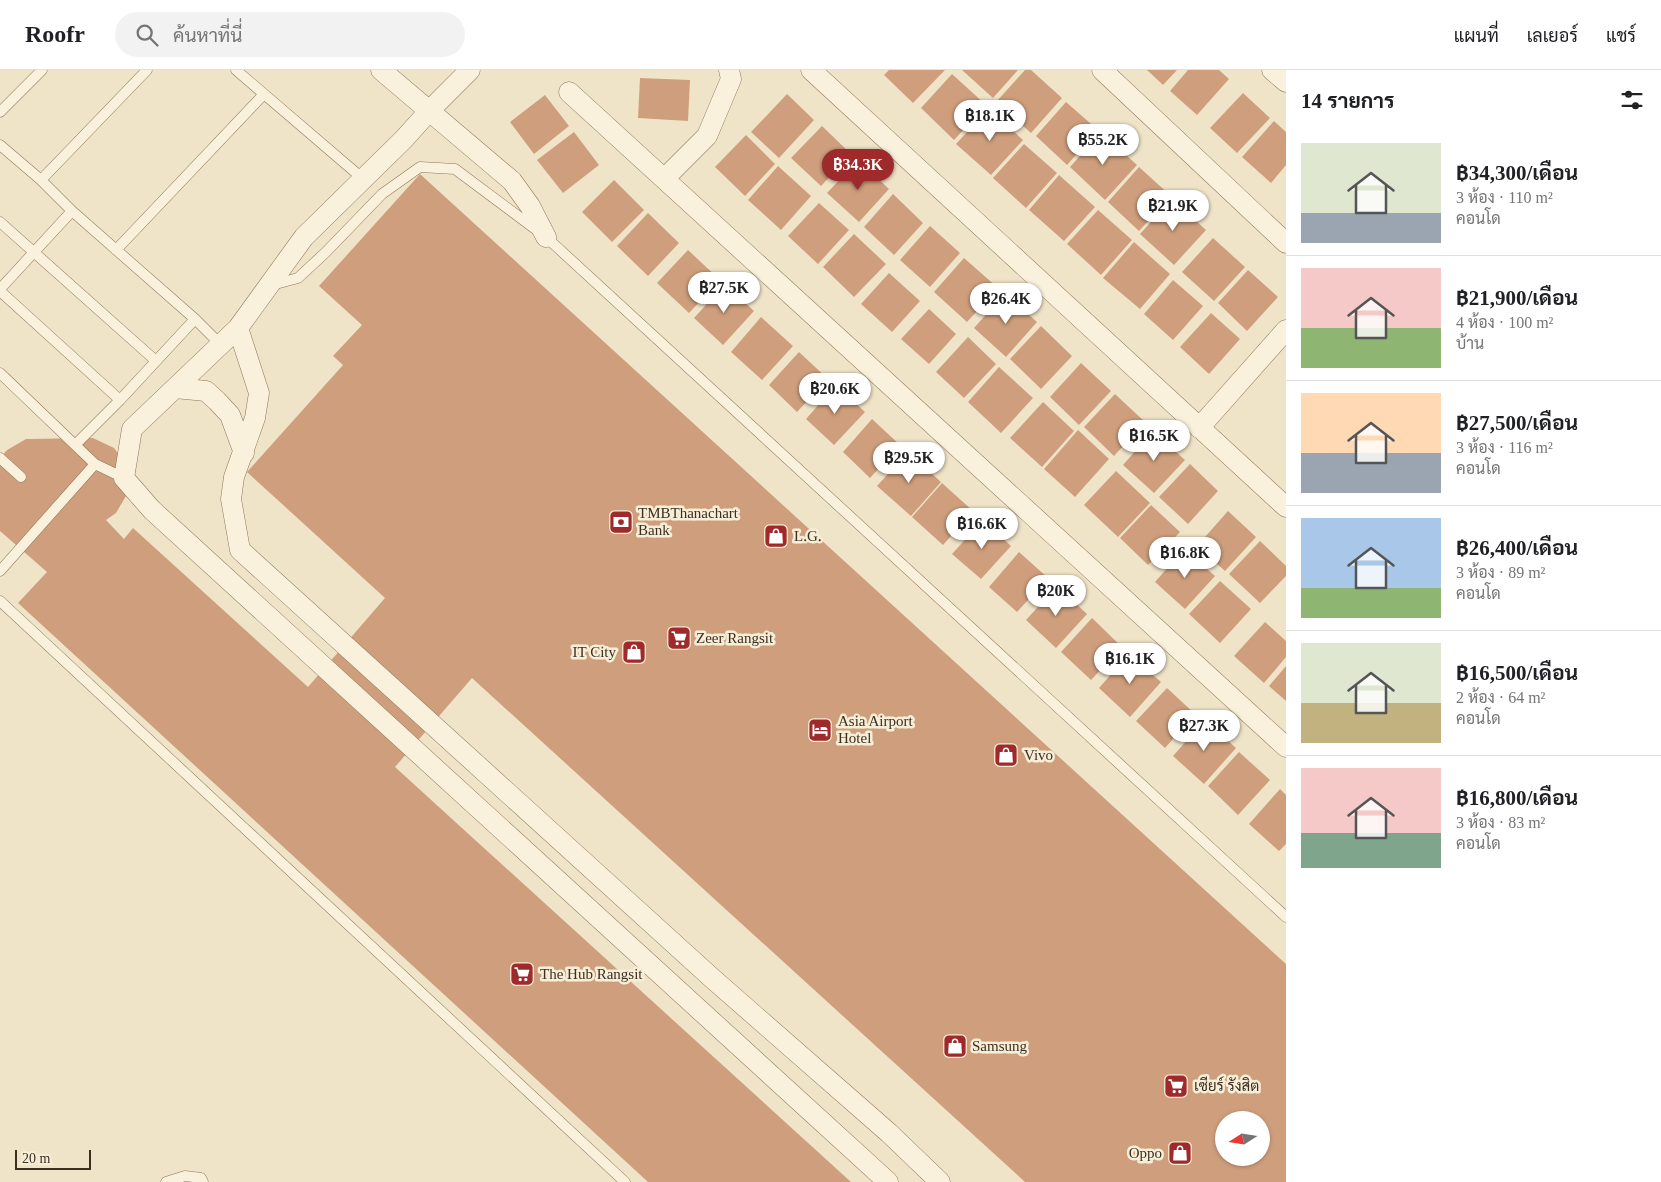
<!DOCTYPE html>
<html lang="th">
<head>
<meta charset="utf-8">
<style>
  :root { --surface:#fff; --page:#f2f2f2; --text:#202124; --muted:#757577; --line:#e0e0e0; --accent:#9e2a2b }
  body { margin:0; font-family:"Times New Roman",Sarabun,serif; background:var(--page); color:var(--text); height:100vh; display:flex; flex-direction:column; font-size:19px; white-space:nowrap }
  * { box-sizing:border-box; margin:0 }
  p { font-size:16px; color:var(--muted) }
  .icon { flex:none; width:28px; height:28px; fill:none; stroke:currentColor; stroke-width:2; stroke-linecap:round; stroke-linejoin:round }
  .map { position:relative; flex:1; overflow:hidden }
  .side { display:flex; flex-direction:column; background:var(--surface); width:375px }
  .side>* { flex:none }
  .needle { width:32px; rotate:258deg }
  .fabs { position:absolute; left:1215px; top:1041px; display:grid; gap:10px }
  .fabs a { display:grid; place-items:center; width:55px; height:55px; border-radius:50%; background:var(--surface); box-shadow:0 1px 4px #0004; font-size:25px }
  .scale { position:absolute; left:15px; bottom:12px; width:76px; box-sizing:border-box; padding-left:5px; border:2px solid #3d2e20; border-top:0; font-size:14px; line-height:18px; white-space:nowrap; color:#3d2e20; -webkit-text-stroke:4px #f7eed8; paint-order:stroke }
  .price { position:absolute; translate:-50% -42px; padding:0 11px; border-radius:18px; background:#fff; color:#222; font-size:16px; line-height:32px; filter:drop-shadow(0 1px 2px #0008) }
  .price::after { content:''; position:absolute; left:50%; top:30px; width:15px; height:11px; margin-left:-8px; background:inherit; clip-path:polygon(0 0,100% 0,50% 100%) }
  .price.active { background:var(--accent); color:#fff }
  ul { padding:0; list-style:none }
  li { display:flex; align-items:center; gap:15px; height:125px; padding:0 15px }
  li+li { border-top:1px solid var(--line) }
  li span { display:grid; place-items:center; flex:none; width:140px; height:100px; border-radius:0px; color:#555 }
  li>.icon { margin-inline-start:auto }
  span .icon { width:60px; height:60px; fill:#fffc; stroke-width:1 }
  li b { font-size:21px }
  h2 { display:flex; justify-content:space-between; align-items:center; height:60px; padding:0 15px; font-size:21px }
  header { display:flex; align-items:center; gap:30px; box-sizing:border-box; height:70px; padding:0 25px; background:var(--surface); border-bottom:1px solid var(--line) }
  header strong { font-size:24px }
  nav { display:flex; gap:28px; margin-inline-start:auto; font-size:18px }
  .search { width:350px; height:45px; background:var(--page); display:flex; align-items:center; gap:12px; box-sizing:border-box; padding:0 18px; border-radius:28px; color:var(--muted); font-size:19px }
  main { display:flex; flex:1; min-height:0 }
  .map>svg:first-child { display:block }
</style>
</head>
<body>
<header>
<strong>Roofr</strong>
<div class="search"><svg class="icon" aria-label="search" viewBox="0 0 24 24"><circle cx="10" cy="10" r="6"/><path d="M15 15l6 6"/></svg>ค้นหาที่นี่</div>
<nav><a>แผนที่</a><a>เลเยอร์</a><a>แชร์</a></nav>
</header>
<main>
<div class="map">
<svg width="1286" height="1112" viewBox="0 0 1286 1112">
  <rect width="100%" height="100%" fill="#f0e4c8"/>
  <path fill="#cf9f7d" fill-rule="evenodd" d="M889,0H945L913,33L884,5Z
    M962,0H1018L993,28Z
    M1025,0H1031L1062,28L1031,63L996,32Z
    M1147,0H1177L1163,15Z
    M1188,0H1219L1229,9L1197,45L1170,21Z
    M952,4L986,35L954,70L921,38Z
    M640,8L690,10L688,51L638,48Z
    M1243,23L1270,48L1237,83L1210,58Z
    M787,24L814,50L779,88L751,62Z
    M545,25L569,56L534,84L510,52Z
    M1066,32L1098,60L1067,95L1036,66Z
    M989,38L1023,70L991,105L956,74Z
    M1274,51L1286,62V95L1271,113L1242,87Z
    M822,56L851,84L821,116L791,88Z
    M574,62L599,95L563,123L537,90Z
    M1101,62L1137,95L1105,130L1070,97Z
    M746,65L775,94L745,126L715,97Z
    M1024,74L1057,103L1026,138L993,108Z
    M858,90L889,119L859,152L827,123Z
    M778,96L811,126L781,160L748,130Z
    M1139,97L1171,126L1139,161L1108,132Z
    M420,104L1286,894V1112H1025L472,608L395,697L851,1112H648L18,533L47,502L0,461V388L7,380L26,369L93,368L114,378L124,391L129,408L126,426L116,443L106,450L124,469L133,458L308,617L385,528L247,402L343,295L333,286L362,255L319,216ZM1224,1050H1261V1088H1224Z
    M1059,105L1095,137L1064,171L1029,140Z
    M614,110L644,140L612,172L582,142Z
    M893,124L923,153L894,185L864,157Z
    M1172,129L1206,160L1174,195L1140,164Z
    M819,133L849,160L818,194L788,166Z
    M1098,140L1132,170L1101,205L1067,174Z
    M648,143L679,173L648,206L617,176Z
    M930,156L960,183L930,217L900,190Z
    M854,164L886,194L854,227L823,197Z
    M1213,168L1245,197L1214,231L1182,202Z
    M1134,172L1170,204L1140,239L1103,208Z
    M688,180L720,210L689,243L657,213Z
    M964,188L998,218L967,252L934,222Z
    M1248,200L1278,227L1247,261L1218,233Z
    M889,203L920,231L892,262L861,234Z
    M1173,210L1203,236L1173,270L1144,244Z
    M725,214L754,241L723,275L694,248Z
    M1005,223L1037,252L1006,287L974,258Z
    M929,239L956,264L929,294L901,269Z
    M1211,243L1240,269L1209,304L1180,277Z
    M761,247L793,276L762,310L731,282Z
    M1041,256L1072,286L1041,319L1010,289Z
    M968,267L996,294L964,328L936,302Z
    M799,282L828,309L797,342L769,315Z
    M1081,293L1111,321L1079,355L1050,327Z
    M999,297L1033,328L1001,363L968,332Z
    M836,315L865,342L834,375L806,349Z
    M1115,324L1145,352L1114,386L1084,357Z
    M1043,332L1074,361L1042,397L1010,368Z
    M872,349L900,375L870,408L843,382Z
    M1078,360L1109,389L1075,427L1044,399Z
    M1153,361L1185,390L1154,423L1123,395Z
    M908,382L941,412L911,446L877,416Z
    M1190,394L1218,421L1188,454L1159,427Z
    M1116,401L1150,433L1118,467L1084,435Z
    M942,413L973,441L943,475L912,447Z
    M1151,435L1180,462L1148,495L1120,468Z
    M1228,441L1256,467L1225,501L1197,476Z
    M983,450L1011,476L981,509L952,484Z
    M1260,471L1286,496V506L1260,533L1229,504Z
    M1184,479L1215,506L1185,539L1155,512Z
    M1019,482L1048,508L1017,542L989,517Z
    M1220,511L1251,539L1220,573L1189,544Z
    M1057,516L1087,544L1056,578L1026,550Z
    M1092,548L1122,577L1091,610L1061,582Z
    M1265,552L1286,571V587L1264,613L1234,586Z
    M1129,584L1161,612L1130,647L1099,618Z
    M1286,596V631L1269,616Z
    M1167,618L1195,644L1165,678L1136,651Z
    M1205,650L1236,678L1204,714L1173,686Z
    M1239,682L1270,710L1238,745L1208,716Z
    M1280,719L1286,725V774L1279,781L1249,754Z"/>
  <g fill="none" stroke-linecap="round" stroke-linejoin="round">
    <g stroke="#8d765c" stroke-width="11">
      <path id="lane" d="M236,0L362,108
        M0,42L42,0
        M0,75L41,110L72,141L195,249L220,274
        M41,110L147,0
        M0,152L156,291
        M116,180L264,24
        M272,215L298,208L326,182L382,124L420,97L455,99L546,167L1286,847
        M0,219L72,141
        M0,221L120,330
        M0,303L95,394L124,408
        M75,375L120,330L195,249
        M0,388L21,407
        M0,501L95,394
        M0,531L625,1112
        M166,1112L185,1106L201,1108L203,1112"/>
    </g>
    <g stroke="#8d765c" stroke-width="21">
      <path id="street" d="M381,0L512,111L530,136L546,167
        M470,0L430,40L404,69L304,167L238,258L132,359L124,408L152,440L888,1112
        M811,0L1286,437
        M1102,0L1286,173
        M1272,0L1286,12
        M569,22L1286,677
        M665,108L707,66L731,9L729,0
        M238,258L259,323L255,348L234,407L231,429L240,480L713,909L889,1063L940,1112
        M175,318L206,321L217,331L230,345L244,383
        M1199,358L1286,260"/>
    </g>
    <use href="#lane" stroke="#faf1dc" stroke-width="10"/>
    <use href="#street" stroke="#faf1dc" stroke-width="20"/>
  </g>
  <defs>
    <g id="bank-square" transform="scale(1.25)"><rect x="-9" y="-9" width="18" height="18" rx="4" fill="#9e2a2b" stroke="#f7eed8"/><path d="M-6-4H6V4H-6ZM0-2.3a2.3 2.3 0 1 0 0 4.6a2.3 2.3 0 1 0 0-4.6Z" fill="#fff"/></g>
    <g id="shop-square" transform="scale(1.25)"><rect x="-9" y="-9" width="18" height="18" rx="4" fill="#9e2a2b" stroke="#f7eed8"/><path d="M-5-2.5h2.3a2.7 3.5 0 0 1 5.4 0H5L5.5 6h-11ZM-1.5-2.5h3a1.5 2.3 0 0 0-3 0Z" fill="#fff"/></g>
    <g id="supermarket-square" transform="scale(1.25)"><rect x="-9" y="-9" width="18" height="18" rx="4" fill="#9e2a2b" stroke="#f7eed8"/><path d="M-6-5.5h2.5l.6 2H6L4.5 2H-2.5L-4.4-4H-6ZM-1.5 3.2a1.3 1.3 0 1 0 .1 0ZM3 3.2a1.3 1.3 0 1 0 .1 0Z" fill="#fff"/></g>
    <g id="hotel-square" transform="scale(1.25)"><rect x="-9" y="-9" width="18" height="18" rx="4" fill="#9e2a2b" stroke="#f7eed8"/><path d="M-6-4.5h1.5V1H6V5H4.5V3h-9V5H-6ZM-4 0a1.8 1.8 0 1 1 3.6 0ZM.5 0V-2.5h3Q6-2.5 6 0Z" fill="#fff"/></g>
  </defs>
  <g fill-rule="evenodd">
    <use href="#bank-square" x="621" y="452"/>
    <use href="#shop-square" x="776" y="466"/>
    <use href="#supermarket-square" x="679" y="568"/>
    <use href="#shop-square" x="634" y="582"/>
    <use href="#hotel-square" x="820" y="660"/>
    <use href="#shop-square" x="1006" y="685"/>
    <use href="#supermarket-square" x="522" y="904"/>
    <use href="#shop-square" x="955" y="976"/>
    <use href="#supermarket-square" x="1176" y="1016"/>
    <use href="#shop-square" x="1180" y="1083"/>
  </g>
  <g text-anchor="middle" dominant-baseline="central" stroke-width="5" stroke-linejoin="round" paint-order="stroke">
    <g font-size="15" fill="#3d2e20" stroke="#f7eed8" text-anchor="start">
      <text x="638" y="443">TMBThanachart<tspan x="638" dy="17">Bank</tspan></text>
      <text x="794" y="466">L.G.</text>
      <text x="696" y="568">Zeer Rangsit</text>
      <text x="616" y="582" text-anchor="end">IT City</text>
      <text x="838" y="651">Asia Airport<tspan x="838" dy="17">Hotel</tspan></text>
      <text x="1024" y="685">Vivo</text>
      <text x="540" y="904">The Hub Rangsit</text>
      <text x="972" y="976">Samsung</text>
      <text x="1194" y="1016">เซียร์ รังสิต</text>
      <text x="1162" y="1083" text-anchor="end">Oppo</text>
    </g>
  </g>
</svg>
<div class="fabs">
<a><svg class="needle" viewBox="-14 -14 28 28"><path d="M0-13l5 13h-10z" fill="#e53935"/><path d="M0 13l5-13h-10z" fill="#757577"/></svg></a>
</div>
<div class="scale">20 m</div>
<b class="price" style="left:990px;top:72px">฿18.1K</b>
<b class="price" style="left:1103px;top:96px">฿55.2K</b>
<b class="price active" style="left:858px;top:121px">฿34.3K</b>
<b class="price" style="left:1173px;top:162px">฿21.9K</b>
<b class="price" style="left:724px;top:244px">฿27.5K</b>
<b class="price" style="left:1006px;top:255px">฿26.4K</b>
<b class="price" style="left:835px;top:345px">฿20.6K</b>
<b class="price" style="left:1154px;top:392px">฿16.5K</b>
<b class="price" style="left:909px;top:414px">฿29.5K</b>
<b class="price" style="left:982px;top:480px">฿16.6K</b>
<b class="price" style="left:1185px;top:509px">฿16.8K</b>
<b class="price" style="left:1056px;top:547px">฿20K</b>
<b class="price" style="left:1130px;top:615px">฿16.1K</b>
<b class="price" style="left:1204px;top:682px">฿27.3K</b>
</div>
<section class="side">
<h2>14 รายการ<svg class="icon" aria-label="filters" viewBox="0 0 24 24"><path d="M4 7h16M4 17h16"/><circle cx="9" cy="7" r="2"/><circle cx="15" cy="17" r="2"/></svg></h2>
<ul>
<li><span style="background:linear-gradient(#dfe7d0 70%,#9aa5b1 0)"><svg class="icon" aria-label="home" viewBox="0 0 24 24"><path d="M3 11l9-7 9 7M6 9v11h12V9"/></svg></span><div><b>฿34,300/เดือน</b><p>3 ห้อง · 110 m²</p><p>คอนโด</p></div></li>
<li><span style="background:linear-gradient(#f6c9c9 60%,#8fb573 0)"><svg class="icon" aria-label="home" viewBox="0 0 24 24"><path d="M3 11l9-7 9 7M6 9v11h12V9"/></svg></span><div><b>฿21,900/เดือน</b><p>4 ห้อง · 100 m²</p><p>บ้าน</p></div></li>
<li><span style="background:linear-gradient(#ffd9b3 60%,#9aa5b1 0)"><svg class="icon" aria-label="home" viewBox="0 0 24 24"><path d="M3 11l9-7 9 7M6 9v11h12V9"/></svg></span><div><b>฿27,500/เดือน</b><p>3 ห้อง · 116 m²</p><p>คอนโด</p></div></li>
<li><span style="background:linear-gradient(#a9c7e8 70%,#8fb573 0)"><svg class="icon" aria-label="home" viewBox="0 0 24 24"><path d="M3 11l9-7 9 7M6 9v11h12V9"/></svg></span><div><b>฿26,400/เดือน</b><p>3 ห้อง · 89 m²</p><p>คอนโด</p></div></li>
<li><span style="background:linear-gradient(#dfe7d0 60%,#c2b280 0)"><svg class="icon" aria-label="home" viewBox="0 0 24 24"><path d="M3 11l9-7 9 7M6 9v11h12V9"/></svg></span><div><b>฿16,500/เดือน</b><p>2 ห้อง · 64 m²</p><p>คอนโด</p></div></li>
<li><span style="background:linear-gradient(#f6c9c9 65%,#7fa58c 0)"><svg class="icon" aria-label="home" viewBox="0 0 24 24"><path d="M3 11l9-7 9 7M6 9v11h12V9"/></svg></span><div><b>฿16,800/เดือน</b><p>3 ห้อง · 83 m²</p><p>คอนโด</p></div></li>
</ul>
</section>
</main>
</body>
</html>
